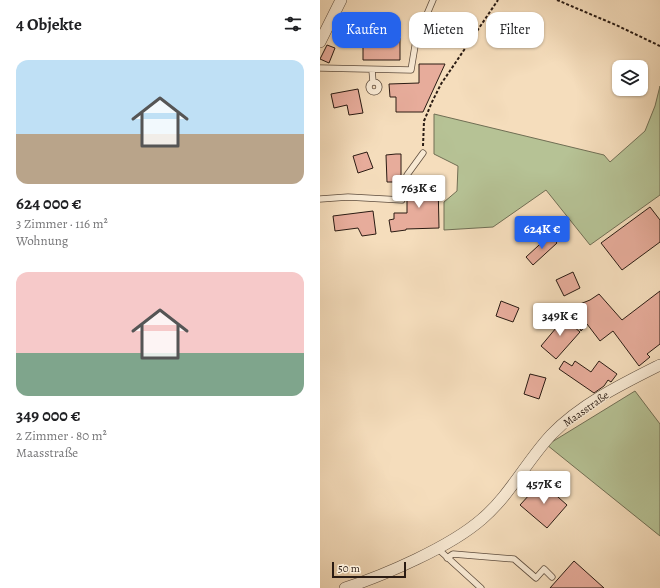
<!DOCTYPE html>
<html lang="de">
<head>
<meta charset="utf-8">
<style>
  :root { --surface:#fff; --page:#f6f6f6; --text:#202124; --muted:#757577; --accent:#2563eb }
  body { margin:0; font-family:Alegreya,serif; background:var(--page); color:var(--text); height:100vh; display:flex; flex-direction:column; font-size:15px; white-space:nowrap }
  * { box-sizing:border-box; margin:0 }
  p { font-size:13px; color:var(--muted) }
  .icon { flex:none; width:22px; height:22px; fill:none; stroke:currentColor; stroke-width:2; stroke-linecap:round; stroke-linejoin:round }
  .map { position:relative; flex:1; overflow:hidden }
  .details { display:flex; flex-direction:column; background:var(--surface); width:320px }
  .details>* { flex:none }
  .banner { position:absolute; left:12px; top:12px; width:268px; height:36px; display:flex; gap:8px }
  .tools { position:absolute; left:292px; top:60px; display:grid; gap:8px }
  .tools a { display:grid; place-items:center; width:36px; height:36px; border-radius:8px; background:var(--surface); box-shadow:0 1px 3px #0004; font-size:20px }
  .scale { position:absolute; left:12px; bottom:10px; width:74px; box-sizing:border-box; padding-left:4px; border:2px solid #2a1b13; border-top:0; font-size:11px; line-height:14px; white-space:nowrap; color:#2a1b13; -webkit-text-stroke:3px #f8e9d3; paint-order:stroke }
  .price { position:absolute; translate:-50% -34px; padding:0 9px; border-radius:4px; background:#fff; color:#222; font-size:13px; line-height:26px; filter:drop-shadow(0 1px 2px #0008) }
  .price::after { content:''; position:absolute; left:50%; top:24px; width:12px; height:9px; margin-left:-6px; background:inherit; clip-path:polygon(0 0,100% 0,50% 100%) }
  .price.active { background:var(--accent); color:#fff }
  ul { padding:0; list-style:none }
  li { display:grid; align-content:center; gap:8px; height:212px; padding:0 16px }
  li span { display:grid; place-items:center; height:124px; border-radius:12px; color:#555 }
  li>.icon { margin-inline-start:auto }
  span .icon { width:72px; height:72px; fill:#fffc; stroke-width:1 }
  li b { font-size:17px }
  h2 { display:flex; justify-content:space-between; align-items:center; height:48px; padding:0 16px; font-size:17px }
  .tag { padding:0 14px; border-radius:12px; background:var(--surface); box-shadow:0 1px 3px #0004; font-size:14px; line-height:36px }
  .tag.active { background:var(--accent); color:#fff }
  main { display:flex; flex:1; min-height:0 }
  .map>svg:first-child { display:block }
</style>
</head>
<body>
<main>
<section class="details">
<h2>4 Objekte<svg class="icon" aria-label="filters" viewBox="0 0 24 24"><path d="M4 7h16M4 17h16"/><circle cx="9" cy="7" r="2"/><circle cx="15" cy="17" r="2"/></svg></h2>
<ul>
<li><span style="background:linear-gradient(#bfe0f5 60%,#b9a48a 0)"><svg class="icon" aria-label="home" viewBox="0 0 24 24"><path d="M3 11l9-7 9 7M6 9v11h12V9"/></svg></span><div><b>624 000 €</b><p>3 Zimmer · 116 m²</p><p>Wohnung</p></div></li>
<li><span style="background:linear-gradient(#f6c9c9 65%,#7fa58c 0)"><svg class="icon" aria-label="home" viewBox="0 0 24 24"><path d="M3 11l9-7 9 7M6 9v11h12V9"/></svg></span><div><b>349 000 €</b><p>2 Zimmer · 80 m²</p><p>Maasstraße</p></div></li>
</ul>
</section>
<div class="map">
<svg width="340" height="588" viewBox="0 0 340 588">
  <rect width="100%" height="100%" fill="#f5ddbc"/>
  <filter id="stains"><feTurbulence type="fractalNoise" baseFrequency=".005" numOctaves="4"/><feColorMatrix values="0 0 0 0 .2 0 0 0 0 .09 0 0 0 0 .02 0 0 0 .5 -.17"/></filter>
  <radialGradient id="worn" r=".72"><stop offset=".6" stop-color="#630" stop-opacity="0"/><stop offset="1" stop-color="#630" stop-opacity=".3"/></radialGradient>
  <path fill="#b6c295" stroke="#706e54" d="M340,86V195L270,245L226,190L173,227L124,230V202L137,191L138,166L114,154V114L284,155L290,162L325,131L335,106Z
    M315,391L340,424V536L227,445Z"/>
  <path fill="#e7ac9b" stroke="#2a1b13" d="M43,38H80V60H43Z
    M7,45L15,48L9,63L0,59Z
    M99,64H125L103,112H76V97H70L69,84L99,83Z
    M38,89L43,113L29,115L27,105L14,108L11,94Z
    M47,152L53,168L38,173L33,156Z
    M76,154H81V182H67L66,155Z
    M118,182L119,228L86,229V230L71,232L69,220L74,219V213H87V198H91V183Z
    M330,207L340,220V242L302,270L281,243Z
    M53,211L56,234L42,236L38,228L15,231L13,216Z
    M230,235L237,243L213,265L206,257Z
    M253,272L260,288L244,296L236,280Z
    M340,291V344L327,354L330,357L319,366L293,331L280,341L267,324L261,331L250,308L270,300L279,294L302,320Z
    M181,301L199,308L193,322L176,316Z
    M239,314L260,332L236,359L221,346L236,328L230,323Z
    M244,361L252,366L255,361L271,372L279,361L297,374L291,382L288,380L284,386L274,393L239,369Z
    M210,374L226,378L219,399L204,394Z
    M221,482L247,505L227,528L200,505Z
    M254,561L284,588H230Z"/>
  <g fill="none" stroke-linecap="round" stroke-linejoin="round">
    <g stroke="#5d4c3d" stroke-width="7">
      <path id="service" d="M0,68L91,70L96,40L113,0
        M52,70L53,82
        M49 87a5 5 0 1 1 10 0a5 5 0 1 1-10 0Z
        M0,199L28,197L82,200L87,175L103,153
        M117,548L161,588
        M127,558L133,554L194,559L216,578L224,569L232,577"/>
    </g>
    <g stroke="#5d4c3d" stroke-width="12">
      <path id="minor" d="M0,42L21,0
        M25,588C65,575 130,547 162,519C190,495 206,462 231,435C261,404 302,384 340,365"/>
    </g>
    <path stroke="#2a1b13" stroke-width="2" stroke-dasharray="3 2" stroke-linecap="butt" d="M237,0L296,25L340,46
      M103,146L104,121L112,102L121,84L178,0"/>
    <use href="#service" stroke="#f8e9d3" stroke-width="5.5"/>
    <use href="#minor" stroke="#f8e9d3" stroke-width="11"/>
  </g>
  <g text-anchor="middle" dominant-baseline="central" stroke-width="3" stroke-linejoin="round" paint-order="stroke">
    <g font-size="11" fill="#2a1b13" stroke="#f8e9d3">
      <text transform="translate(266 409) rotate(-35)">Maasstraße</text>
    </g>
  </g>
  <rect width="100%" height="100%" filter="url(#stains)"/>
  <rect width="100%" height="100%" fill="url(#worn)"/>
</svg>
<div class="tools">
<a><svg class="icon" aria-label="layers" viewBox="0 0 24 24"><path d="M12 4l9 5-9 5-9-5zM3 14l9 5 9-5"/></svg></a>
</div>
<div class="scale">50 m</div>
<b class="price" style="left:99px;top:209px">763K €</b>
<b class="price active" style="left:222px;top:250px">624K €</b>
<b class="price" style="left:240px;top:337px">349K €</b>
<b class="price" style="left:224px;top:505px">457K €</b>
<div class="banner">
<a class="tag active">Kaufen</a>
<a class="tag">Mieten</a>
<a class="tag">Filter</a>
</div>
</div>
</main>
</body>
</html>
